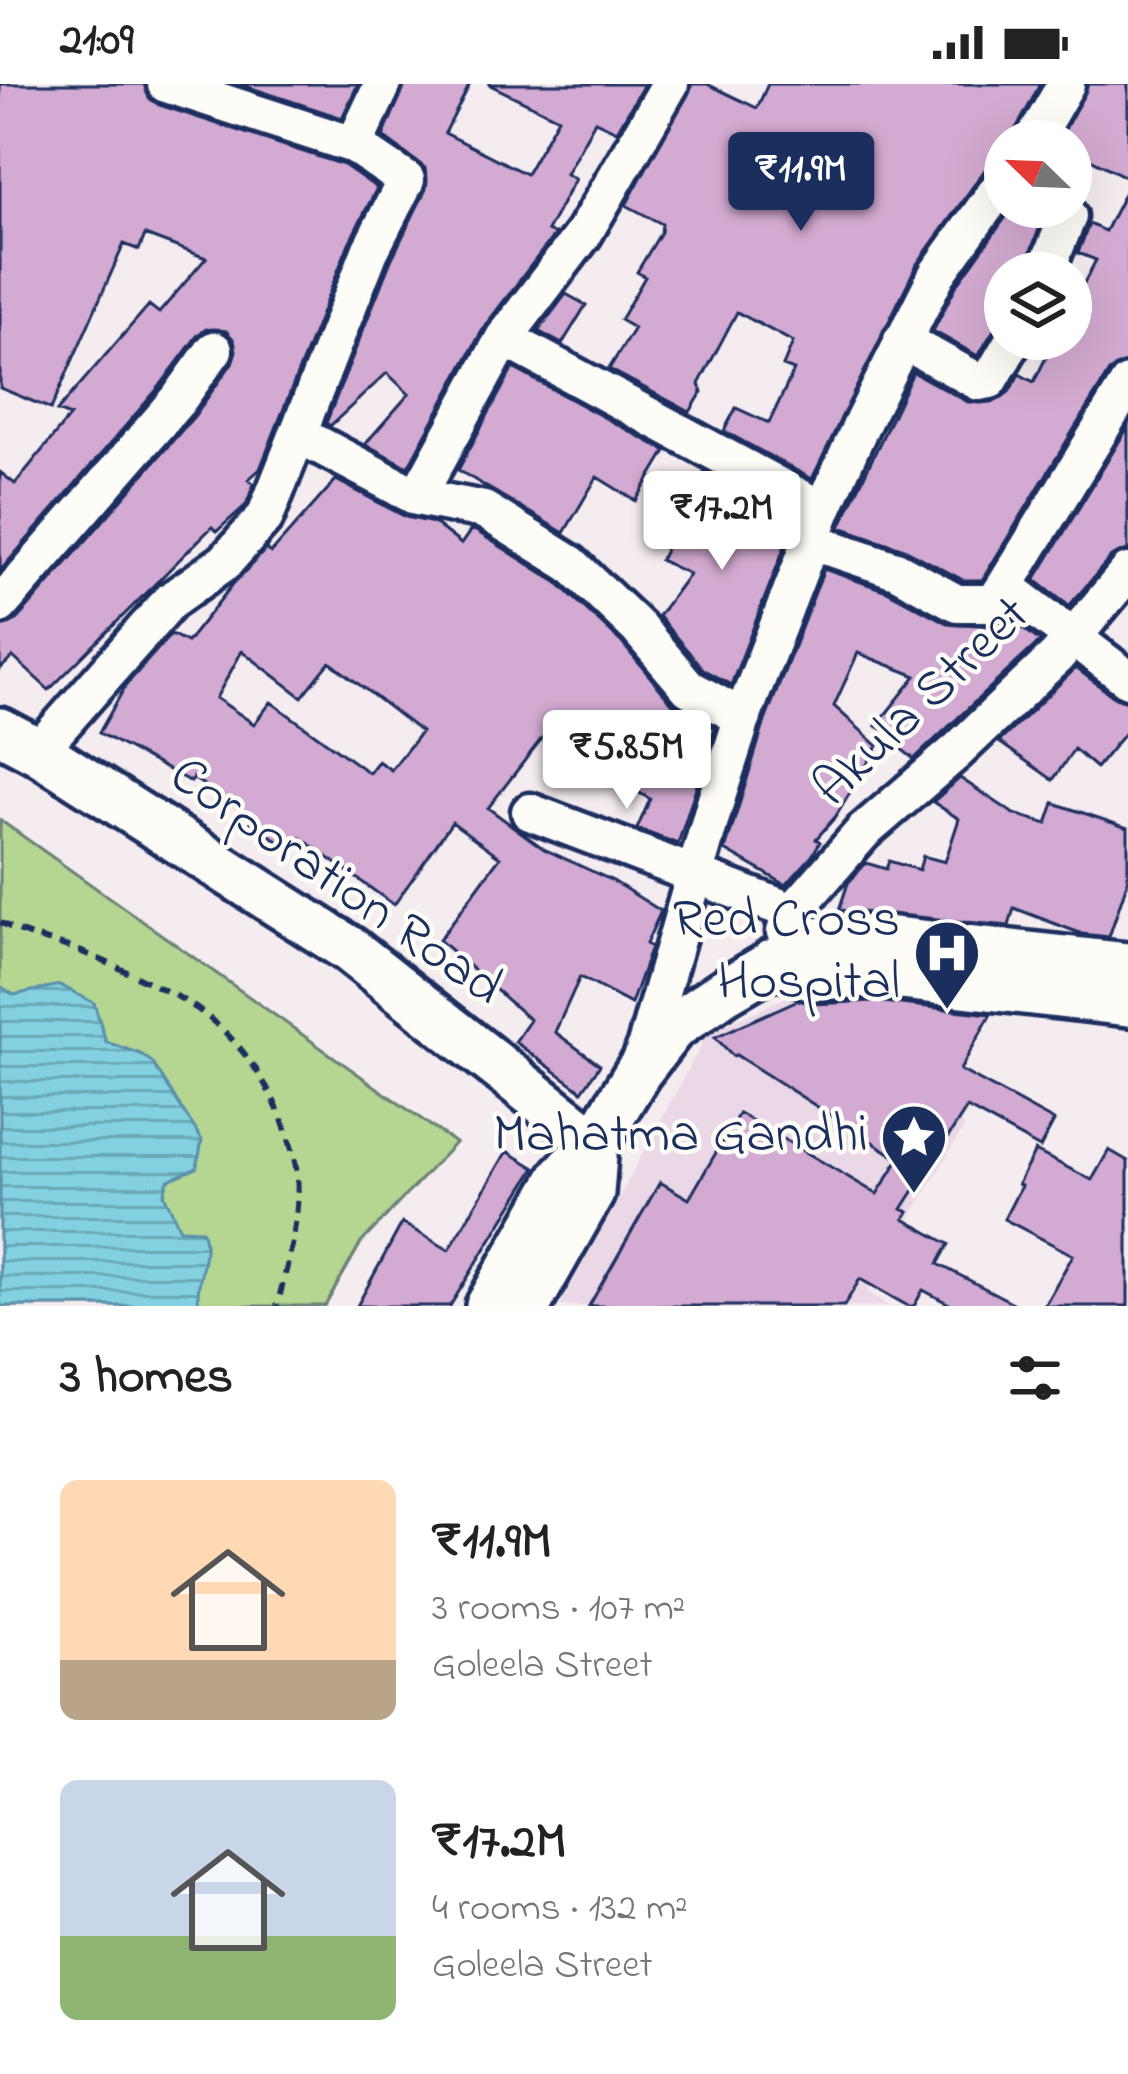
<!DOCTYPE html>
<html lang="en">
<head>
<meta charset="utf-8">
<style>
  :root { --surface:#fff; --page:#f2f2f2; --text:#222; --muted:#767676; --accent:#1b2f5e }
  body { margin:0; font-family:"Indie Flower",sans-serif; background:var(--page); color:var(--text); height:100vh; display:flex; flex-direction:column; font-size:45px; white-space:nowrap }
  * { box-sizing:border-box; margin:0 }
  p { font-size:39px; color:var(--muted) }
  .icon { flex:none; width:66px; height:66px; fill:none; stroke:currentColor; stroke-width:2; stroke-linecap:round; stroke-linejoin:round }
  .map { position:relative; height:1222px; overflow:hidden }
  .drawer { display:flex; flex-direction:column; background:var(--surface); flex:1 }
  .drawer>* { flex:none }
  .needle { width:78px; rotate:293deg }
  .controls { position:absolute; left:984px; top:36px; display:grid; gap:24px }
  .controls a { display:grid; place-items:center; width:108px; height:108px; border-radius:50%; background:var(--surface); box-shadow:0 12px 48px #0002; font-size:60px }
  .price { position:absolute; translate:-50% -102px; padding:0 27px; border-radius:12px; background:#fff; color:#222; font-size:39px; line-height:78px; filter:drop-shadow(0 3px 6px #0008) }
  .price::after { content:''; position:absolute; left:50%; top:72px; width:36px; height:27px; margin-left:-18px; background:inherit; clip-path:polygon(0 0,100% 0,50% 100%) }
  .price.selected { background:var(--accent); color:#fff }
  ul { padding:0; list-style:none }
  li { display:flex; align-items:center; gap:36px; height:300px; padding:0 60px }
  li span { display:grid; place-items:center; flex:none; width:336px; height:240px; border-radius:18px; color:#555 }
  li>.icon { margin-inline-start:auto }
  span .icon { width:144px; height:144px; fill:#fffc; stroke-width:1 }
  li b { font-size:51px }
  h2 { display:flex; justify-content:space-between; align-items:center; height:144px; padding:0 60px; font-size:51px }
  .status { display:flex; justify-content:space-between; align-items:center; height:84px; padding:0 60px; background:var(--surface); direction:ltr }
  .status svg { height:33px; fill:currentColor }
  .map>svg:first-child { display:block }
</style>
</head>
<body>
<div class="status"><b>21:09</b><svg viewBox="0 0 49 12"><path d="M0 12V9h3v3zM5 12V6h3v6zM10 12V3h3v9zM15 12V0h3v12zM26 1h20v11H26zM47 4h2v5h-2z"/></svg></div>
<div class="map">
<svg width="1128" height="1222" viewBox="0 0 1128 1222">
  <defs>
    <pattern id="water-rules" width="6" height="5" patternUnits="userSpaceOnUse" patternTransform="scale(3)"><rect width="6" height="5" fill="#82d0e0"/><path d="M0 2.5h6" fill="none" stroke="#6aa9b9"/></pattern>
  </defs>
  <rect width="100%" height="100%" fill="#f5ecef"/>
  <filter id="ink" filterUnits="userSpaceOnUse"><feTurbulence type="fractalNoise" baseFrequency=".00833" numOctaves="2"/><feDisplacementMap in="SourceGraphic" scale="24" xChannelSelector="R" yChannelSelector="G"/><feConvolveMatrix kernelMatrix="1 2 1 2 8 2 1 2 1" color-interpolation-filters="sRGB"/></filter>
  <g filter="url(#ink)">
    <path fill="#ebd8e6" d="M861,905L841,965L965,1042L867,1207L888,1222H560L708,949L791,911Z"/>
    <path fill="#b4d690" stroke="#688277" stroke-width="3" d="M0,736L455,1059L361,1159L325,1222H0Z"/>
    <path fill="url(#water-rules)" stroke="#5990ac" stroke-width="3" d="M60,901L94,919L106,958L141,970L152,978L202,1056L197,1084L168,1096L164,1110L180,1145L202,1146C212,1172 194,1195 199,1222H0V902L14,911Z"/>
    <path fill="#d3aad1" stroke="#1b2f5e" stroke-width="3" fill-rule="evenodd" d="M0,0H144L149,14L159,21L344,81L377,104L349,159L260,385L249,395L254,400L246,421L217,447L212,443L49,606L13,573L0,585V543L17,536L195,331L232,279L236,267L234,256L226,247L206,245L197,252L160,302L0,487V388L15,400L70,332L57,327L149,221L159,229L206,174L145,151L139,166L124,160L51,325L0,304Z
      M239,0H358L342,34Z
      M405,0H470L445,49L526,90L558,34L488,0H644L617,47L595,37L566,90L575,95L547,147L555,150L484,243L408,383L365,360L409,310L387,289L330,342L326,339L391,176L426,105L425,84L383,53Z
      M692,0H707L757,24L768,0H1040L1011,57H1005V74L987,83L917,180L812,395L724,347L736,324L769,339L794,286L783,282L793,258L737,228L699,300L702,308L690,328L609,285L634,244L620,236L645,193L637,188L661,148L662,140L626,121Z
      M1088,0H1128V94L1071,65V57H1059Z
      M1128,102V278L1109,288L982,496H963L904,465L840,443L913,288L968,318H994L1009,308L1019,290L1034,298L1055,255H1071V224L1096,176L1078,169L1089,140L1105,147Z
      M1013,123H1047L1023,189H1005V235L995,244L978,272L933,247L956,202Z
      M566,210L586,221L562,260L538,247Z
      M513,284L666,367L636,417L597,393L564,449L458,386Z
      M1128,343V466L1111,473L1069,522L1035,496Z
      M704,388L795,436L731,601L704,586L658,532L689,490L660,476Z
      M336,396L406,433L434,439L461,460L471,446L476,447L557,498L622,559L672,619L715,644L678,760L637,745L650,715L542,654L488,724L544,765L613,797L661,827L646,860L651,863L631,920L580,893L555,948L600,981L582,1007L515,958L530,936L439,856L500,773L452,738L394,821L301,754L292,767L251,738L254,734L193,694L191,698L99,649L126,601L171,550L187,558L233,500L266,465L271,469ZM242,567L302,613L330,578L421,648L391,686L378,677L369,689L271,618L254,640L216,614Z
      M824,485L887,507L947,539L994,542L1010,534L1040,557L914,675L895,660L898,653L876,642L916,592L858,569L834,622L878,662L836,732L816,755L820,758L812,772L786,801L725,766L765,637Z
      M1076,584L1114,613L1128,617V645L1096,684L1074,665L1053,696L999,658Z
      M960,694L1014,730L1047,740L1054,719L1128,744V796L1109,853L1082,850L1014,824L1009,842L839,826L848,799L866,779L886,785L889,777L919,786L923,772L945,778L959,735L933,718Z
      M798,916L814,920L874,917L991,930L960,986L1054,1037L1040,1064L967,1024L902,1125L909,1128L904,1135L949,1160L938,1180L1019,1222H953L923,1206L914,1222H908L860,1195L844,1222H589L660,1098L689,1115L739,1029L877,1110L899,1075L736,971L733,972L715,953Z
      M1109,1066L1128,1077V1222H1044L1073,1171L1004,1135L1021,1102L1018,1100L1035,1067L1092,1096Z
      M507,1067L535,1084L450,1222H357L402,1139L449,1166Z"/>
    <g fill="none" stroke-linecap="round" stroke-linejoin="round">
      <g stroke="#1b2f5e" stroke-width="45">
        <path id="minor" d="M166,0L354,61
          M1033,57L1066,0
          M1045,189L1068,132
          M504,254L823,426
          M902,256L979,298L990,296L1014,255
          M298,350L417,413L484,426L571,480L638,544L689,604L743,634
          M417,413L504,254L584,149L670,0
          M811,457L896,486L957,519H994L1005,502L1128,595
          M1005,502L1128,300
          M0,521L178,316L214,266
          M38,667L170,517L225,478L265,433L370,167L406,96L354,61L383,0
          M530,728L793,828L785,848
          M793,828L863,748L957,667L1057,572L1128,488
          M642,975L716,716L744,629L823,426L861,341L937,190L1005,96"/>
      </g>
      <g stroke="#1b2f5e" stroke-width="54">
        <path id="tertiary" d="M0,647L38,667L349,865L595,1059
          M772,879L813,893L875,890L1128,919
          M489,1222L563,1092L595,1059L638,988L672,944L724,908L811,857L877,854L1128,882
          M527,1222L591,1109L595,1059"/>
      </g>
      <path stroke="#1b2f5e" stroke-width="6" stroke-dasharray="12 9" stroke-linecap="butt" d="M0,838C30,855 47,855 77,866C108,878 138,893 168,908C235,940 279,1006 295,1078C304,1121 288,1180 277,1222"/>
      <use href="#minor" stroke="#fdfcf7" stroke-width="36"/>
      <use href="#tertiary" stroke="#fdfcf7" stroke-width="45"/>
    </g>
  </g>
  <defs>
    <g id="hospital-pin" transform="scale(3.45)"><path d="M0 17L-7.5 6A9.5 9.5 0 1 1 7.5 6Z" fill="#1b2f5e" stroke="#fdfcf7"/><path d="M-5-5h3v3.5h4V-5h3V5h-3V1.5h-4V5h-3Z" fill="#fff"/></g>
    <g id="sight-pin" transform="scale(3.45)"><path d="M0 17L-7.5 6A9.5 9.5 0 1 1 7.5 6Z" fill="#1b2f5e" stroke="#fdfcf7"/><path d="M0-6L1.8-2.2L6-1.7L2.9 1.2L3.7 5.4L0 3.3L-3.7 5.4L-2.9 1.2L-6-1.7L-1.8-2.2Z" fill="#fff"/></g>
  </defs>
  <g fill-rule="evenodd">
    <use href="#hospital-pin" x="947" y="869"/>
    <use href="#sight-pin" x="914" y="1053"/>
  </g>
  <g text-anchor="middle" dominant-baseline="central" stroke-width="9" stroke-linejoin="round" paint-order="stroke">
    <g font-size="54" fill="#1b2f5e" stroke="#fdfcf7">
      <text transform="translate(923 619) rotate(-44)">Akula Street</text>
      <text transform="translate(335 799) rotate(35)">Corporation Road</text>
    </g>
    <g font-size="54" fill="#1b2f5e" stroke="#fdfcf7" text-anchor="end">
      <text x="900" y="838">Red Cross<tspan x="900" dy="62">Hospital</tspan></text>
      <text x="868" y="1053">Mahatma Gandhi</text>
    </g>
  </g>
</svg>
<div class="controls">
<a><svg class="needle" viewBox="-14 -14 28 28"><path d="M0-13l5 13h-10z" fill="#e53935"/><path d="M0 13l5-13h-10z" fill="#767676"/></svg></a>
<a><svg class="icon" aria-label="layers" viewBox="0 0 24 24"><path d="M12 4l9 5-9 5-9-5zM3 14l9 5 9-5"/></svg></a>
</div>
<b class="price selected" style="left:801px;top:150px">₹11.9M</b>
<b class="price" style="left:722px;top:489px">₹17.2M</b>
<b class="price" style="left:627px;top:728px">₹5.85M</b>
</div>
<section class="drawer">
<h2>3 homes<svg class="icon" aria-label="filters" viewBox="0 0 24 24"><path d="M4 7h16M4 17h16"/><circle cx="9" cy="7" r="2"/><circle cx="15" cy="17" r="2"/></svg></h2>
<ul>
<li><span style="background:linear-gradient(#ffd9b3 75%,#b9a48a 0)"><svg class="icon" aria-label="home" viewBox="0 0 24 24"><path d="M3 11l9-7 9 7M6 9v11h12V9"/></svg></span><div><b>₹11.9M</b><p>3 rooms · 107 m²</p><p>Goleela Street</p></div></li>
<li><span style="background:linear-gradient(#c9d6e8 65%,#8fb573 0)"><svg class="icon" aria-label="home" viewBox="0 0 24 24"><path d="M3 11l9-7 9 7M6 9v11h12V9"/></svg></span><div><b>₹17.2M</b><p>4 rooms · 132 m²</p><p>Goleela Street</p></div></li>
</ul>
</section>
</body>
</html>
